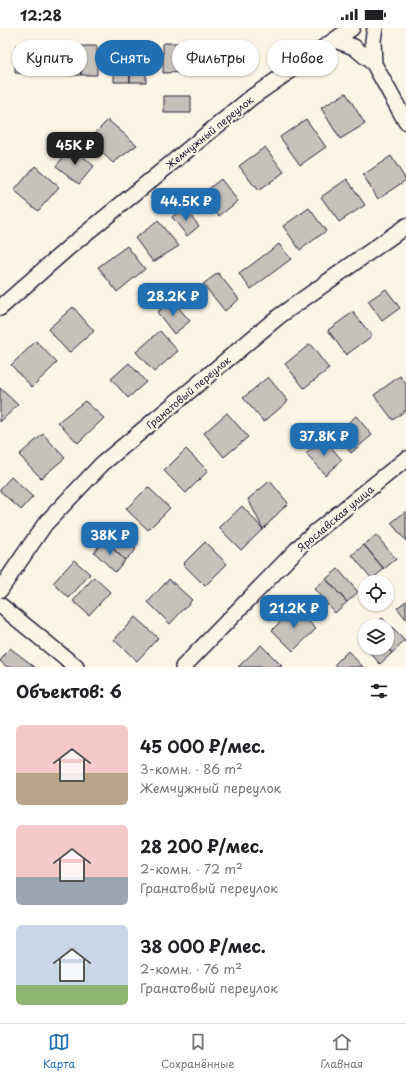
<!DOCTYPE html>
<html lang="ru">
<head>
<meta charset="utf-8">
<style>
  :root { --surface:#fff; --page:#f2f2f2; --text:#202124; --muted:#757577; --line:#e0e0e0; --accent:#1f6fb2 }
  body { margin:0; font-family:"Playpen Sans",sans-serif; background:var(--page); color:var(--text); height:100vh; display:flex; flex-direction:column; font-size:15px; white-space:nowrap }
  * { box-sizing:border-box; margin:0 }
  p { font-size:13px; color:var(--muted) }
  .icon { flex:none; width:22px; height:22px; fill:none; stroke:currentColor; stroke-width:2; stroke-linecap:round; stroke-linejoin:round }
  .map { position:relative; height:639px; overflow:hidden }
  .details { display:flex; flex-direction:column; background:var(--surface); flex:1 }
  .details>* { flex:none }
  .hud { position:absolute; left:12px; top:12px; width:382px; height:36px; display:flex; gap:8px }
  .fabs { position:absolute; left:358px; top:547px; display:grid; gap:8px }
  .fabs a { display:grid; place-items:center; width:36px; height:36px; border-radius:50%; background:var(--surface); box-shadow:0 1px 3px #0004; font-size:20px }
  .price { position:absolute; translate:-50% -34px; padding:0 9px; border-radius:8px; background:var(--accent); color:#fff; font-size:13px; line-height:26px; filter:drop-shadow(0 1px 2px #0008) }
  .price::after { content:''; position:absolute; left:50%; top:24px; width:12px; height:9px; margin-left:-6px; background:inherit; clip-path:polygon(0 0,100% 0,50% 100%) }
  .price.active { background:#222; color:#fff }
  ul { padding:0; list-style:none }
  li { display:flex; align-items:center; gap:12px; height:100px; padding:0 16px }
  li span { display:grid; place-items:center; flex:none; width:112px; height:80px; border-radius:6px; color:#555 }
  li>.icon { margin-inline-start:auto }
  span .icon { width:48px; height:48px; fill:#fffc; stroke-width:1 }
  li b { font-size:17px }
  h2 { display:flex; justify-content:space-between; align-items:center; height:48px; padding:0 16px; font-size:17px }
  .pill { padding:0 14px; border-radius:18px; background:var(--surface); box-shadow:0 1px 3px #0004; font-size:14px; line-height:36px }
  .pill.active { background:var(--accent); color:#fff }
  .status { display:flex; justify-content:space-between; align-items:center; height:28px; padding:0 20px; background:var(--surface); direction:ltr }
  .status svg { height:11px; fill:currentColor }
  .dock { display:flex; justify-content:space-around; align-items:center; height:56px; border-top:1px solid var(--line); background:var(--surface); font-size:11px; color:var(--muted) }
  .dock a { display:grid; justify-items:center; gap:2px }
  .dock .active { color:var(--accent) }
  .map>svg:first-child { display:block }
</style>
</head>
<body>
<div class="status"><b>12:28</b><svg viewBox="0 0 49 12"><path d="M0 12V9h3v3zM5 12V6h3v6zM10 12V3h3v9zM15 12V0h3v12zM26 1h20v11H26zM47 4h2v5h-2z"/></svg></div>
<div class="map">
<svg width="406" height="639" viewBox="0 0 406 639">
  <rect width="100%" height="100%" fill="#fcf5e5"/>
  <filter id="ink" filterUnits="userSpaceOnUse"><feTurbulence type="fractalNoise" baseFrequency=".025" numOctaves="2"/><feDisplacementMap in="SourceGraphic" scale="8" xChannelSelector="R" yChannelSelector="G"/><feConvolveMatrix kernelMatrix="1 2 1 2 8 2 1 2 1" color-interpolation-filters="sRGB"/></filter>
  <g filter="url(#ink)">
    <path fill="#c6c1bb" stroke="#22223b" d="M163,15H194L195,44L163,45Z
      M16,17L48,20L46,46L15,45Z
      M66,18H81V47H66Z
      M81,18H97V47H81Z
      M114,25H130V54H114Z
      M130,25H146V54H130Z
      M346,65L365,96L340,111L321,80Z
      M164,68H191V85H164Z
      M306,91L326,119L300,137L280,109Z
      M108,92L137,117L113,135L88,112Z
      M72,119L94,138L79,156L56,138Z
      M265,119L284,144L258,163L239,138Z
      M391,128L406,152L378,171L363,147Z
      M35,138L59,159L38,183L14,163Z
      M221,151L238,173L219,188L202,166Z
      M347,151L365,177L339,194L321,169Z
      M184,179L199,198L187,208L172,189Z
      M309,180L326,203L300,222L283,198Z
      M158,193L179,218L153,234L135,210Z
      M279,216L291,231L251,261L239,246Z
      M127,218L145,241L117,264L98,239Z
      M218,245L239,271L225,283L203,256Z
      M386,261L400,280L382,293L368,273Z
      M172,272L190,293L174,306L157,284Z
      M73,279L94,303L69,325L48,301Z
      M353,284L372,308L346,327L328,302Z
      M160,303L178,323L154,344L136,324Z
      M36,313L57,335L32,359L11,337Z
      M310,316L329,341L304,360L285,336Z
      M129,335L146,354L128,370L111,351Z
      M400,348L406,356V382L393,392L374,367Z
      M268,349L288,373L264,394L243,370Z
      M0,360L18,377L0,394Z
      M85,373L104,390L78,415L58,394Z
      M227,385L248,409L224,429L204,405Z
      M356,388L372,407L351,425L335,406Z
      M43,406L65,430L41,450L19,427Z
      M324,411L342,432L325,447L306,426Z
      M186,421L208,443L186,465L164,443Z
      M11,449L33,469L21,482L0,463V461Z
      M270,453L288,475L263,501L248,471Z
      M148,459L170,480L148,502L126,481Z
      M242,478L263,501L241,522L219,500Z
      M406,483V513L391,495Z
      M115,501L136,521L125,532L104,512Z
      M376,507L396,531L384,541L364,517Z
      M104,512L125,532L115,544L94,524Z
      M205,514L227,536L205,558L183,536Z
      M364,517L384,541L372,551L352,527Z
      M74,532L90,546L69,570L53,555Z
      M338,541L358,564L347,574L326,551Z
      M94,549L110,564L89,587L73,573Z
      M169,551L192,572L170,596L148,574Z
      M326,551L347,574L335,585L314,561Z
      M406,573V591L397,580Z
      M295,579L316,601L293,623L272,602Z
      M135,589L158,610L137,633L114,612Z
      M382,590L405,613L392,625L387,619V598H374Z
      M365,606V619L358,612Z
      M261,617L282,638L281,639H238Z
      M387,619L392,625L380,636L366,620H387Z
      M10,620L35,639H7L0,633Z
      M348,623L363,639H338L335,636Z"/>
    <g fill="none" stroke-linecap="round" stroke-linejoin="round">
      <g stroke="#22223b" stroke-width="18">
        <path id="street" d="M375,0L373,12L374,36L406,94
          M335,12L354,19L374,36
          M0,280L68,220L252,69L352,0
          M0,562L45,496L102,436L278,289L406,198
          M0,577L76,639
          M183,639L307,511L406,431"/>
      </g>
      <use href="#street" stroke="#fcf5e5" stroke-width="15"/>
    </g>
  </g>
  <g text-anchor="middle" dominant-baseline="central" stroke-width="4" stroke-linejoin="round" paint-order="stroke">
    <g font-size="10" fill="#22223b" stroke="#fcf5e5">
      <text transform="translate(209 104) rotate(-39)">Жемчужный переулок</text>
      <text transform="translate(188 364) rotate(-40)">Гранатовый переулок</text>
      <text transform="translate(335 490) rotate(-40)">Ярославская улица</text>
    </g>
  </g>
</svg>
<div class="fabs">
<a><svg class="icon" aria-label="locate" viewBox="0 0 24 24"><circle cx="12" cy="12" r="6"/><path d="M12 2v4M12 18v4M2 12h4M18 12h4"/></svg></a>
<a><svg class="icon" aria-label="layers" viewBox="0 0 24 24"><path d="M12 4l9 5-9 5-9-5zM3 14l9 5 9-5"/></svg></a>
</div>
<b class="price active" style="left:75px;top:138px">45K ₽</b>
<b class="price" style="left:186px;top:194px">44.5K ₽</b>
<b class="price" style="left:173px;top:289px">28.2K ₽</b>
<b class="price" style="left:324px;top:429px">37.8K ₽</b>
<b class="price" style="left:110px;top:528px">38K ₽</b>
<b class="price" style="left:294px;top:601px">21.2K ₽</b>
<div class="hud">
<a class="pill">Купить</a>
<a class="pill active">Снять</a>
<a class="pill">Фильтры</a>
<a class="pill">Новое</a>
</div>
</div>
<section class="details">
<h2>Объектов: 6<svg class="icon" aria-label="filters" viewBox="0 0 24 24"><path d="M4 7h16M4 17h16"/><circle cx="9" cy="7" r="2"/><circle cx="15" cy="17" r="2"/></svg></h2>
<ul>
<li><span style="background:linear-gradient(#f6c9c9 60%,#b9a48a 0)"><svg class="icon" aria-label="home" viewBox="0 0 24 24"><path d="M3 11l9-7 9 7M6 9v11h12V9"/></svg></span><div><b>45 000 ₽/мес.</b><p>3-комн. · 86 m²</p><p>Жемчужный переулок</p></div></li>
<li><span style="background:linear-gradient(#f6c9c9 65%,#9aa5b1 0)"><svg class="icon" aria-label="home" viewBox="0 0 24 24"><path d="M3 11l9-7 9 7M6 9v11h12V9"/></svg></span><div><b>28 200 ₽/мес.</b><p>2-комн. · 72 m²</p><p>Гранатовый переулок</p></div></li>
<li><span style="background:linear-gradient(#c9d6e8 75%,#8fb573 0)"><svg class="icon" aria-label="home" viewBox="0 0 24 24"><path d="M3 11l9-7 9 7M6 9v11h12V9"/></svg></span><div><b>38 000 ₽/мес.</b><p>2-комн. · 76 m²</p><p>Гранатовый переулок</p></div></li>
</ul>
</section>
<nav class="dock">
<a class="active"><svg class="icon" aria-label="map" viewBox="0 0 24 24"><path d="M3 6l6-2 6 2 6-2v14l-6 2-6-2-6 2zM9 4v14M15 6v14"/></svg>Карта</a>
<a><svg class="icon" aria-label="saved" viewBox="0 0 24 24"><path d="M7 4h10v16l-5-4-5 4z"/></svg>Сохранённые</a>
<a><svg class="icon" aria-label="home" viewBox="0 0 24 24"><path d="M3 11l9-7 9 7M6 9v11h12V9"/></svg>Главная</a>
</nav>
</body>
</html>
